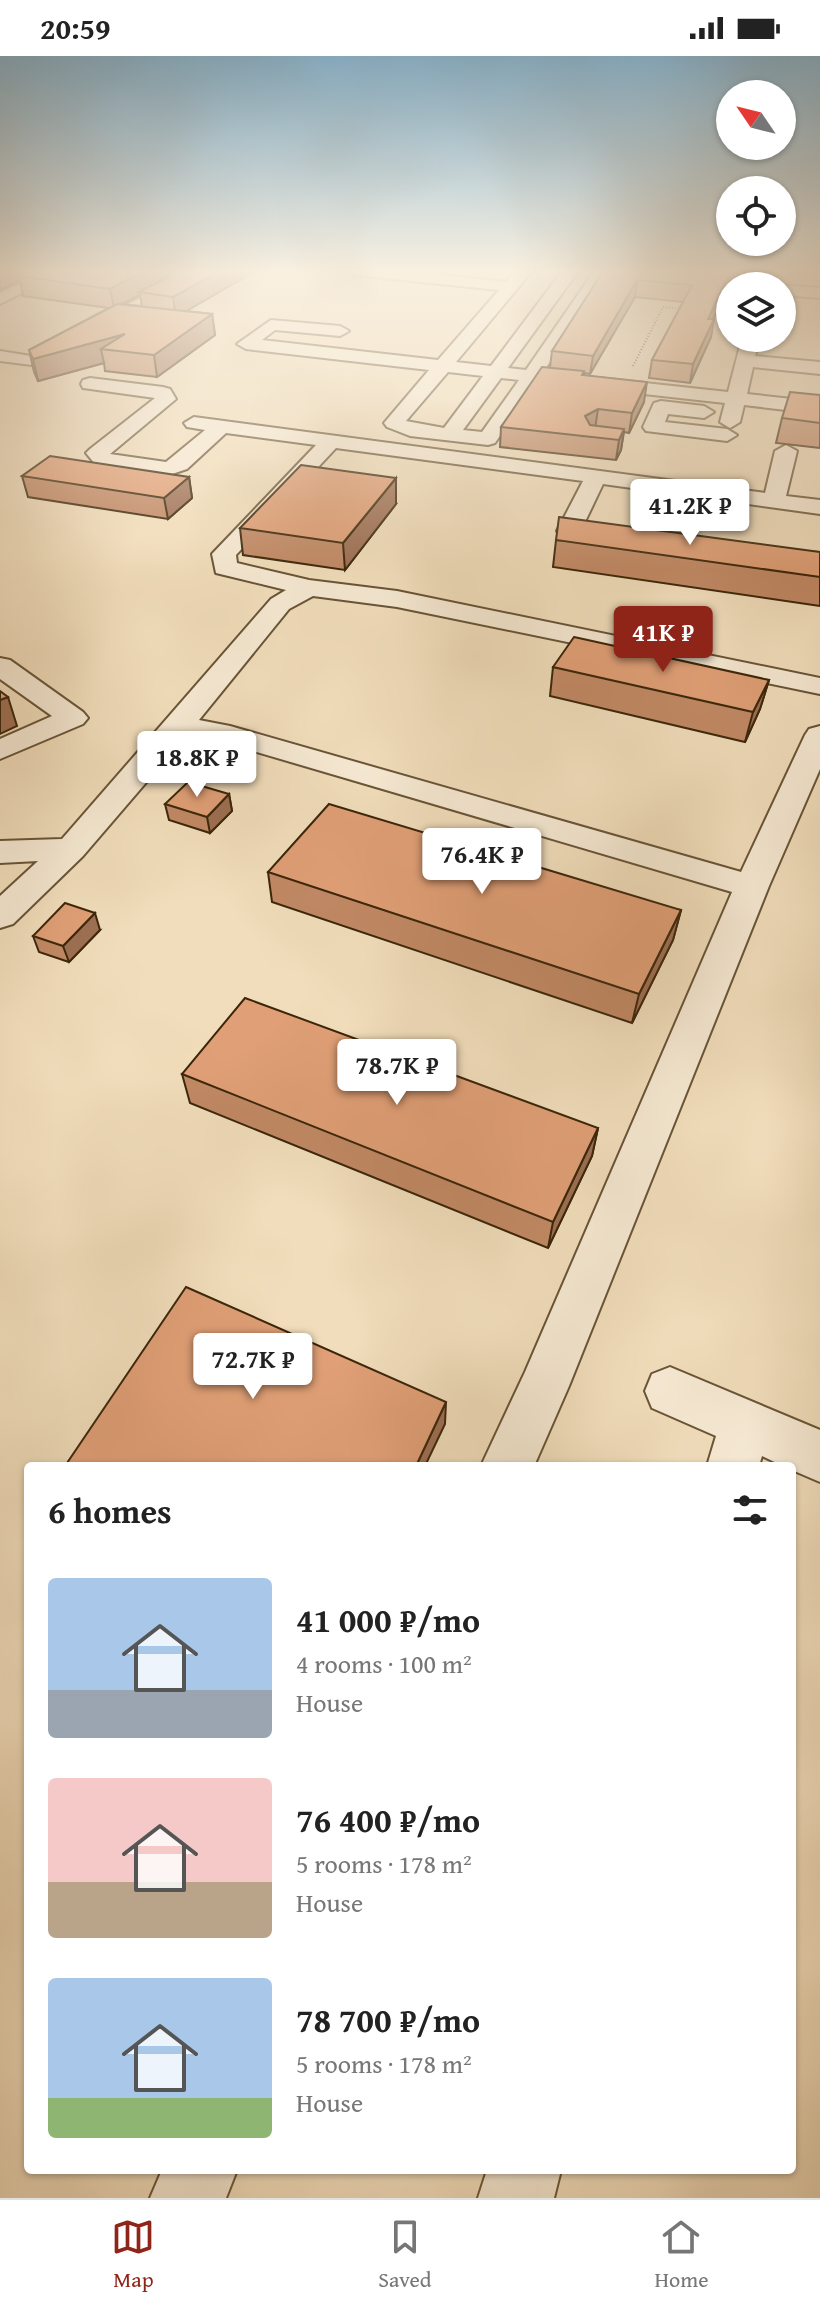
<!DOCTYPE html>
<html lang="en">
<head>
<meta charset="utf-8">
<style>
  :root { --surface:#fff; --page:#f2f2f2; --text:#222; --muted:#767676; --line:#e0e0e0; --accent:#8f2418 }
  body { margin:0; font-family:"Gentium Book Plus",serif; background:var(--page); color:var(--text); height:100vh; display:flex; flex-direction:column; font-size:30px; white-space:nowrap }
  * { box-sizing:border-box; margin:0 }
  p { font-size:26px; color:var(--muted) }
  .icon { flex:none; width:44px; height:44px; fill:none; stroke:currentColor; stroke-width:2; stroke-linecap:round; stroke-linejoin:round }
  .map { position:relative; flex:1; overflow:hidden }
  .details { position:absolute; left:24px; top:1406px; width:772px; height:712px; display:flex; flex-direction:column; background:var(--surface); border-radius:8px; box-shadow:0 2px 6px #0004 }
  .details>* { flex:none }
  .needle { width:52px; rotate:305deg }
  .controls { position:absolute; left:716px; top:24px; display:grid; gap:16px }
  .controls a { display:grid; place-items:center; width:80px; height:80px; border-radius:50%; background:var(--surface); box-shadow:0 2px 6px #0004; font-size:40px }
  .price { position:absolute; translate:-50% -68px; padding:0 18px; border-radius:8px; background:#fff; color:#222; font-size:26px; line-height:52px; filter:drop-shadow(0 2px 4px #0008) }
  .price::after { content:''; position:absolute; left:50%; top:48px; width:24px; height:18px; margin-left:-12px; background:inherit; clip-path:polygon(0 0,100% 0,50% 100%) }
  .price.active { background:var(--accent); color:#fff }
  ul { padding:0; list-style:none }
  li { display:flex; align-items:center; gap:24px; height:200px; padding:0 24px }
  li span { display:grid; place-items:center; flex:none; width:224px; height:160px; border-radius:8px; color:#555 }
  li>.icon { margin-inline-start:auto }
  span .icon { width:96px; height:96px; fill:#fffc; stroke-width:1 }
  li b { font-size:34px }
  h2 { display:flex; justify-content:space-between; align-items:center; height:96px; padding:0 24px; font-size:34px }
  .status { display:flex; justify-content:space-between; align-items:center; height:56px; padding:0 40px; background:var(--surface); direction:ltr }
  .status svg { height:22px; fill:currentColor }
  .tabs { display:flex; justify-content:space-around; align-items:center; height:112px; border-top:2px solid var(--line); background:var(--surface); font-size:22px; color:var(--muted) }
  .tabs a { display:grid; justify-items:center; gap:4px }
  .tabs .active { color:var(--accent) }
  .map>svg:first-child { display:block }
</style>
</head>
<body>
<div class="status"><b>20:59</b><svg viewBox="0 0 49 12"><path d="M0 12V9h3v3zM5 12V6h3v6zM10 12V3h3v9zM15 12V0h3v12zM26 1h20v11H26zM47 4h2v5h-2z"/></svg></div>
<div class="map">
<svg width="820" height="2142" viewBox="0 0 820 2142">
  <rect width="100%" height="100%" fill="#f1ddbb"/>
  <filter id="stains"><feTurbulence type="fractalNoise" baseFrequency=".0025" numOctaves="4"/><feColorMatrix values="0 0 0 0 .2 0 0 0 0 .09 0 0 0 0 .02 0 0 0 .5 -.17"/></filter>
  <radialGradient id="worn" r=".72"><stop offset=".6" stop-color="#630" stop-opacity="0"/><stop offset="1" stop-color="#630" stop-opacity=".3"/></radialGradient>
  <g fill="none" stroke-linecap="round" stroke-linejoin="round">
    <g stroke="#685436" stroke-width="4">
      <path id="minor" d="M47,214H68L0,248V237Z
        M192,214H212L40,310L0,305V295L31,300Z
        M345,214H398L506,226L517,214H533L456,306L491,310L563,214H579L508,312L526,314L595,214H611L543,316L728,336L742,282H760L755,300L820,306V318L753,311L747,338L820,346V358L744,349L740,366L730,372L720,366L725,347L536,326L495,387L488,389L410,380L387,371L384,367L429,314L246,293L237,288L271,264L340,270L349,275L340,280L275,274L262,284L438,304L499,234L353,219ZM448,316L483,320L444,372L406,365ZM501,322L519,324L482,376L463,374Z
        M782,229L820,232V242L782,239V230H779Z
        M90,322L163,331L170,333L176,343L110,398L166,406L205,374L187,371L184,367L194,361L765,437L775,395L786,389L797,395L786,440L820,444V458L603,428L583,470L619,476L623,481L619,486C602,490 578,484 561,480L557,475L583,425L336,392L236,499L237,507L309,524L397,535L820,622V638L397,551L313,540L289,553L199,664L230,670L741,816L805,679L809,673L820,670V713L769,830L569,1330L534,1410H481L525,1316L732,836L216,684L186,680L83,800L13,868L0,872V840L38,805L0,807V785L62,783L271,543L286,534L216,517L212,498L316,389L226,377L187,413L169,419L95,408L86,397L90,393L155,342L83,332L81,328L83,324Z
        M661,345L704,350L714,356L704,362L668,358L665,366L727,373L737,379L727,385L646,375L643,371L654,347Z
        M0,602L10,604L83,656L88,662L83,668L0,703V683L52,660L0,623Z
        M670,1311L820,1374V1426L792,1414V1410H783L762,1400L759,1410H707L716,1380L652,1352L645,1335L652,1318Z
        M162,2114H237L226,2142H150Z
        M487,2114H561L554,2142H478Z"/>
    </g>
    <path stroke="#3b260a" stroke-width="2" stroke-dasharray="1 2" stroke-linecap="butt" d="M713,255L730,257
      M633,310L663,251L683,253"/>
    <use href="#minor" fill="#f6e9d3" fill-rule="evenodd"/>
  </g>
  <path fill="#c18965" stroke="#3b260a" stroke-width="2" fill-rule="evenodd" d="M0,214H257L186,255L212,258L215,279L157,321L105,315L104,307L38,325L34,316L29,294L109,252L23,240L20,224L0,234ZM140,239L142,250L121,248Z
    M604,214H736L713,263L711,281L690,327L649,322L652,304L683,246L635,241L590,318L584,317V320L644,346L629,377L624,376L621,394L616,404L500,391L501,371L550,311L552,295Z
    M820,339V392L776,387L782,362Z
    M22,420L189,421L192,442L168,463L28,441Z
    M396,448L345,514L243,499L240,472Z
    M556,484L820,496V550L553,511Z
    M553,611L769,624L760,653L745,686L550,640Z
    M229,738L232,755L210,777L169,764L165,748Z
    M268,816L681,854L673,884L632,967L272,846Z
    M100,874L69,906L39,896L33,880Z
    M182,1018L598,1072L592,1100L548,1192L190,1047Z"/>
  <path fill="#9d6f53" stroke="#3b260a" stroke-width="2" d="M0,214H40L19,220L20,224L0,234Z
    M146,214H185L139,236L140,239L114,252L110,233Z
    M222,214H257L176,261L173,241Z
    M731,214H736L705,280L708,263Z
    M637,224L635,241L590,318L593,300Z
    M212,258L215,279L157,321L154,299Z
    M714,263L711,281L690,327L693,308Z
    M125,278L101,293L104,307L38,325L33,303Z
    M647,326L644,346L629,377L632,357Z
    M598,353L595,373L583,380L585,360Z
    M624,373L621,394L616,404L619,384Z
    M189,421L192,442L168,463L164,442Z
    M396,422V448L345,514L343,487Z
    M769,624L760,653L745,686L753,656Z
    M8,641L17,670L0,678V644Z
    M229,738L232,755L210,777L207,761Z
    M681,854L673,884L632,967L639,938Z
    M95,857L100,874L69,906L63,890Z
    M598,1072L592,1100L548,1192L553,1166Z
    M446,1346L445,1368L425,1410H416Z"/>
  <path fill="#e09f76" stroke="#3b260a" stroke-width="2" d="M31,214H146L110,233L19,220Z
    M181,214H222L173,241L139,236Z
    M604,214H731L708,263H714L693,308L652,304L692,229L637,224L593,300L552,295Z
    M117,248L212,258L154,299L101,293L125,278L33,303L29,294Z
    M542,311L584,315L582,319L647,326L632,357L598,353L585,360L590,369L624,373L619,384L501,371Z
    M790,336L820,339V367L782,362Z
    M50,400L189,421L164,442L22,420Z
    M301,409L396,422L343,487L240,472Z
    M559,461L820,496V521L556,484Z
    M574,581L769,624L753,656L553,611Z
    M0,635L8,641L0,644Z
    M188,726L229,738L207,761L165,748Z
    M329,748L681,854L639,938L268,816Z
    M65,847L95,857L63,890L33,880Z
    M245,942L598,1072L553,1166L182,1018Z
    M186,1231L446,1346L416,1410H65Z"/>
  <linearGradient id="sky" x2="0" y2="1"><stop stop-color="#89b7d3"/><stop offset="0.42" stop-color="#f9f0e0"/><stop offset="1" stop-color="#f9f0e0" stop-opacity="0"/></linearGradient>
  <rect width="820" height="514" fill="url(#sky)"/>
  <rect width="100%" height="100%" filter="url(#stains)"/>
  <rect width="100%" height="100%" fill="url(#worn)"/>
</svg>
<div class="controls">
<a><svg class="needle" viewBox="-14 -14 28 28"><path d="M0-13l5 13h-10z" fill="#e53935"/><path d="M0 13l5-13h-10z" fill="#767676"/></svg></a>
<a><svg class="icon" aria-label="locate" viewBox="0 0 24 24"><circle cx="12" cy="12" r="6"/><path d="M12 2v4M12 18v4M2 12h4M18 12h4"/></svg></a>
<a><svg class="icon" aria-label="layers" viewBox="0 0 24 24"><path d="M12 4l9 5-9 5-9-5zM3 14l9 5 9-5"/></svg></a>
</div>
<b class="price" style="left:690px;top:491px">41.2K ₽</b>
<b class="price active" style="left:663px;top:618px">41K ₽</b>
<b class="price" style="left:197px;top:743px">18.8K ₽</b>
<b class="price" style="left:482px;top:840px">76.4K ₽</b>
<b class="price" style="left:397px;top:1051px">78.7K ₽</b>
<b class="price" style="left:253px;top:1345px">72.7K ₽</b>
<section class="details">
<h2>6 homes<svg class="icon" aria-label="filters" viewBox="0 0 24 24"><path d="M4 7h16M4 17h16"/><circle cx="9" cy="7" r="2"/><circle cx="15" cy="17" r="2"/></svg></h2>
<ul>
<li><span style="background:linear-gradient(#a9c7e8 70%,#9aa5b1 0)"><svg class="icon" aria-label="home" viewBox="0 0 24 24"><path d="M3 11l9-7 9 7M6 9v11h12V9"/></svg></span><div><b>41 000 ₽/mo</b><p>4 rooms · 100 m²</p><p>House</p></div></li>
<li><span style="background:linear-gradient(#f6c9c9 65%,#b9a48a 0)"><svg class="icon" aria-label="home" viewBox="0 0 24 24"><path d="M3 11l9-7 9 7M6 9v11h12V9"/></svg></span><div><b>76 400 ₽/mo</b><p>5 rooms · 178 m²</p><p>House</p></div></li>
<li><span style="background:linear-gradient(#a9c7e8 75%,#8fb573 0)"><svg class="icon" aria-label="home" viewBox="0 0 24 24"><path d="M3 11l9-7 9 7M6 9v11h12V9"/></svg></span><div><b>78 700 ₽/mo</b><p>5 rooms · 178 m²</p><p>House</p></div></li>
</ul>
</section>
</div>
<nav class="tabs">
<a class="active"><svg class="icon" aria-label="map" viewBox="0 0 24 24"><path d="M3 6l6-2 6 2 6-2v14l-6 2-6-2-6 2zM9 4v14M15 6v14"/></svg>Map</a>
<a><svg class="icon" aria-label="saved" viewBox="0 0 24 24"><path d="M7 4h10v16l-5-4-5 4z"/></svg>Saved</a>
<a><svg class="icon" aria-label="home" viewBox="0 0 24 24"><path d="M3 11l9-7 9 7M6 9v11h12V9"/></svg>Home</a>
</nav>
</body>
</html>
